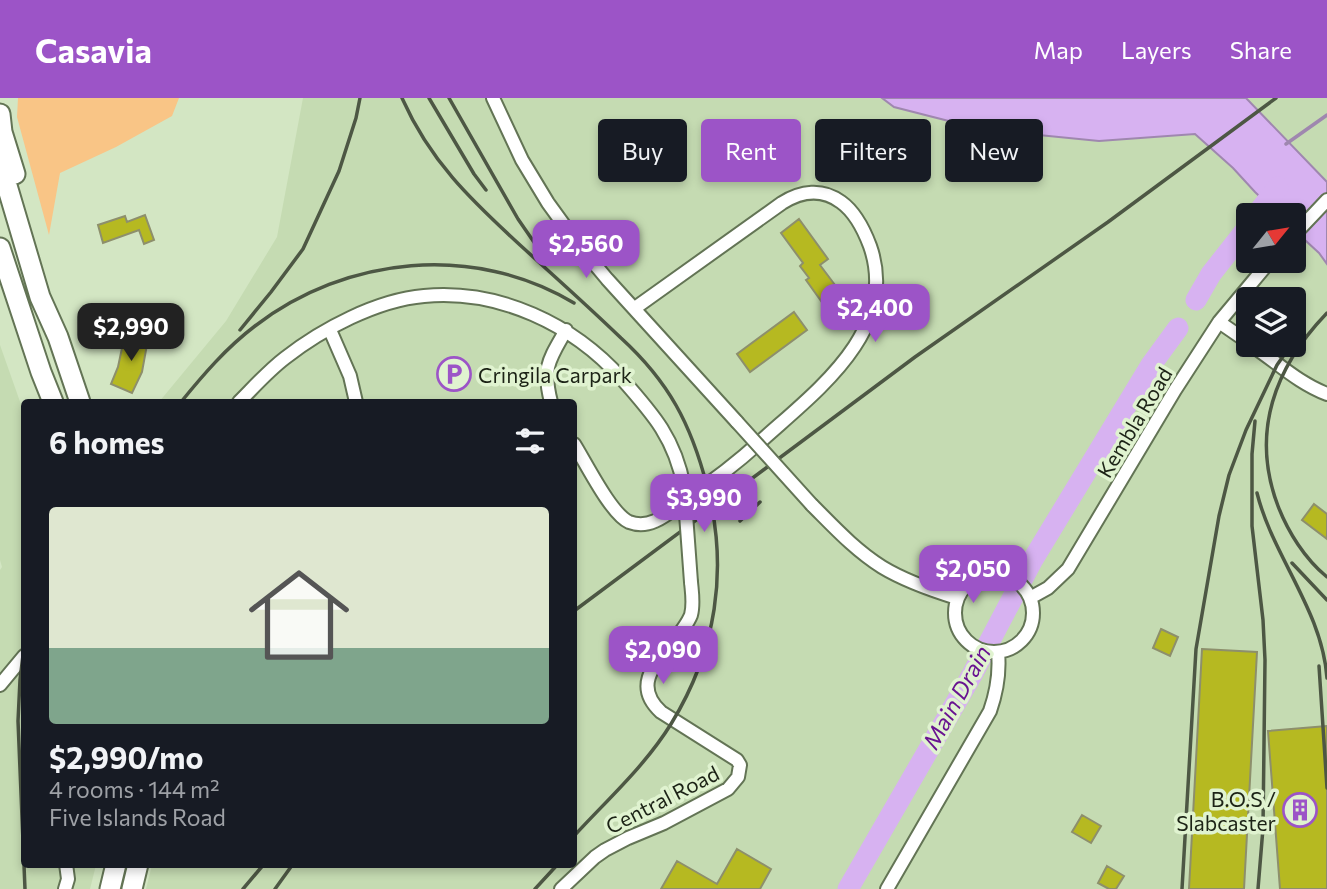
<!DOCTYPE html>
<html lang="en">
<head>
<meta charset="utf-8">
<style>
  :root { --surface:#171b24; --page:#20242c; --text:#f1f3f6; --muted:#9ea1a6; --accent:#9c54c7 }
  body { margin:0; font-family:Commissioner,sans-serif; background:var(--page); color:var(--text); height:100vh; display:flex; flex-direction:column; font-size:26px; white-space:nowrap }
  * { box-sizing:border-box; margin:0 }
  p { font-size:23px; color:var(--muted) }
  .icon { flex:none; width:38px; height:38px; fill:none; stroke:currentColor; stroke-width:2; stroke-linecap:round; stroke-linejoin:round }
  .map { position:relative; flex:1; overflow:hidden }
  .sheet { position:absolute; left:21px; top:301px; width:556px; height:469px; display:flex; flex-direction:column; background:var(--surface); border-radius:7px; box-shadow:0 4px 10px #0003 }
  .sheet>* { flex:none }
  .banner { position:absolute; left:598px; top:21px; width:623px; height:63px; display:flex; gap:14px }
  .needle { width:46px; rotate:60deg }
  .fabs { position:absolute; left:1236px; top:105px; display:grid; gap:14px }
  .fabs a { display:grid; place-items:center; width:70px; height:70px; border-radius:7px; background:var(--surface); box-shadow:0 4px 10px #0003; font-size:35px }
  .price { position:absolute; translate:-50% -60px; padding:0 16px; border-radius:14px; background:var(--accent); color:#fff; font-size:23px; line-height:46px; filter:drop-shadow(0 2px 4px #0008) }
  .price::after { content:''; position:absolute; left:50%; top:42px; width:21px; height:16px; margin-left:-10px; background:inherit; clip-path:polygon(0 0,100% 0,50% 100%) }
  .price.current { background:#222; color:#fff }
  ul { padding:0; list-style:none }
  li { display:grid; align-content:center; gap:14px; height:371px; padding:0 28px }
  li span { display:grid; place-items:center; height:217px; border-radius:7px; color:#555 }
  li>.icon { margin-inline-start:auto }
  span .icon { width:126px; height:126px; fill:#fffc; stroke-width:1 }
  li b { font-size:30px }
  h2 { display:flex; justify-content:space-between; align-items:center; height:84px; padding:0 28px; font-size:30px }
  .chip { padding:0 24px; border-radius:7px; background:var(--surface); box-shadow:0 4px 10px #0003; font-size:24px; line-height:63px }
  .chip.current { background:var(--accent); color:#fff }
  header { display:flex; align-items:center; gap:42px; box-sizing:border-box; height:98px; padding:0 35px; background:var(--accent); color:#fff }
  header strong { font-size:33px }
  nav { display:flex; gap:38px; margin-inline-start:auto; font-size:24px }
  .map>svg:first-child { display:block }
</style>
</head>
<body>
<header>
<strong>Casavia</strong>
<nav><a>Map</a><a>Layers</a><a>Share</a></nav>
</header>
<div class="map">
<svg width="1327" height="791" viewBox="0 0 1327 791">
  <rect width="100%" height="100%" fill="#d3e6c3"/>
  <path fill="#c5dbb2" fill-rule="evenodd" d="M303,0H1327V791H146L152,767L574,766V304H159L226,223L277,139ZM1248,117H1293V163H1248ZM1248,201H1293V247H1248Z
    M0,247L24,315V766L96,767L90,791H0V472L2,469L0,462Z"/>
  <path fill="#f9c586" d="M18,0H179L172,18L116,49L60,75L49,137L17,19Z"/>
  <path fill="#d7b2f1" stroke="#9f87af" stroke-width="2" d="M882,0H1246L1327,84V166L1319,155L1293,131V117H1279L1255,94L1233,70L1195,36L1099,43L980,31L894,9Z"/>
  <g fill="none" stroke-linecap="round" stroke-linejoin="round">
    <path stroke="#9f87af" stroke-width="3.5" d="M1286,46L1327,17"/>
    <path stroke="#d7b2f1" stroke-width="21" d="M1256,117L1278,89
      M1196,202L1211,176L1248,129
      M848,791L973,575L1032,463L1151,267L1178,230"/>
  </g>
  <path fill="#b6b921" stroke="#8d8f6c" stroke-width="2" d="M145,117L154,142L144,146L139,132L103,145L98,127L125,118L127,124Z
    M799,121L828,161L820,167L841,195L824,207L806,182L809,180L800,168L803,165L781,135Z
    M794,214L807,232L750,274L737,256Z
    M125,236L148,241L142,274L132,295L111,286L118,269Z
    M1314,406L1327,416V441L1302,422Z
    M1161,531L1178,539L1170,558L1153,550Z
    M1202,551L1257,554L1244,791H1189Z
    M1327,628V791H1280L1268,633Z
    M1082,717L1101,728L1091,745L1072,734Z
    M737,751L771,771L760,791H661L677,763L717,786Z
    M1107,768L1124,778L1116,791H1109L1098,785Z"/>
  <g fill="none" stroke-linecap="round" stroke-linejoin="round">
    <g stroke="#637455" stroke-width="16">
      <path id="street" d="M493,0L522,62L548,105L577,145L607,181L737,324
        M1293,138L1327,102
        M1219,224L1248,244
        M330,232L350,278L356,304
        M1251,247C1277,264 1298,285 1327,296
        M239,304C254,289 268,273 285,260C322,231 377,202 424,198C499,191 573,226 622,281C654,317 675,341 684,389
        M551,304C542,269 549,262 566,232
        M574,346C586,365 611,416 629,424C637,427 646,427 655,423C666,419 676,409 685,402C712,384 737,365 761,343C815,294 900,233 870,148C864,132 855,114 841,104C822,90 801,93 782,105L635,210
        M812,407C834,429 855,452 882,469C905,483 931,492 957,500
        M955 515a39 39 0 1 1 78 0a39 39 0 1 1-78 0Z
        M1030,500L1048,490L1068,471L1175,292L1219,224L1270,163
        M0,587L24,558
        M65,791L68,781L66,766
        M561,791L595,759L605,752L628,740L664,725L728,691L738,679L740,667L737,662L661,614C622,578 678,550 691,517C694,506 692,495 691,484
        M887,791L990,613C997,593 1000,575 998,554"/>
    </g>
    <g stroke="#637455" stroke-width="23">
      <path id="primary" d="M0,16L2,34L15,76
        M0,64L40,199L58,239L80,304
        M0,150L41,274L53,304
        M110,791L116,766
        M132,791L138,766"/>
    </g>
    <use href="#street" stroke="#fff" stroke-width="12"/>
    <use href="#primary" stroke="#fff" stroke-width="19"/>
    <path stroke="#4d5744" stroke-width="3.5" d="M402,0C430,63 470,101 520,147C554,178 588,208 621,240C669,284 691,326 707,388C729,472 716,553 671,626C645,668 607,702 574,738
      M429,0L474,76L486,92
      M449,0L518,121L547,163
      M1327,215C1275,269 1250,334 1278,408C1288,434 1305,461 1327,479
      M240,232L271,194L303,151L339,73L356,20L360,0
      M181,304C203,277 226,250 255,228C346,158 474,145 574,205
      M1255,323L1252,356V428L1263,522L1265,562L1263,730L1258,791
      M1257,395C1273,459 1322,512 1327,580
      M740,423L760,404
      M1292,465L1327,502
      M574,513L915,259L1108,124L1276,0
      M24,549L20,582L18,623L25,791
      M1319,568L1327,690
      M243,791L264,766
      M275,791L293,766
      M535,791L558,766
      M1182,791L1196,551L1219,418L1229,377L1246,332L1277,267L1291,247"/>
    <g stroke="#637455" stroke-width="16" stroke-linecap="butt">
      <path id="street-bridge" d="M737,324L812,407
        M684,389L691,484"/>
    </g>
    <use href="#street-bridge" stroke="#fff" stroke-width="12"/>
  </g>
  <defs>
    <g id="parking-ring" transform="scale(1.75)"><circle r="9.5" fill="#e0f3d0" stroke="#9c54c7" stroke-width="1.5"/><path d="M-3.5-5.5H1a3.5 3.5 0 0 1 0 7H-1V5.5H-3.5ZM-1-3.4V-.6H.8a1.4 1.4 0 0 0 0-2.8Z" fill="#9c54c7"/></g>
    <g id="building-ring" transform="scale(1.75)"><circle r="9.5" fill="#e0f3d0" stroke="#9c54c7" stroke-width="1.5"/><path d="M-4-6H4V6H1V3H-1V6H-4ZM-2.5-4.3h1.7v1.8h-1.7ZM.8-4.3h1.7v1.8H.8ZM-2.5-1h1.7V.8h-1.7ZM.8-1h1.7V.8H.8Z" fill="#9c54c7"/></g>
  </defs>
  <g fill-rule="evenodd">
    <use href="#parking-ring" x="454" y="276"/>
    <use href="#building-ring" x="1300" y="712"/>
  </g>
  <g text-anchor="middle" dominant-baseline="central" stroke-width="7" stroke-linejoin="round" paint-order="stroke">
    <g font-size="21" fill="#1c2316" stroke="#e0f3d0" text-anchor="start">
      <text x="478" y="276">Cringila Carpark</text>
      <text x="1276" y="700" text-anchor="end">B.O.S /<tspan x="1276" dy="24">Slabcaster</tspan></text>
    </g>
    <g font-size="21" fill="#1c2316" stroke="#e0f3d0">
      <text transform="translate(1134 324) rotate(-59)">Kembla Road</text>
      <text transform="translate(662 701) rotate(-27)">Central Road</text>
    </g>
    <g font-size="23" font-style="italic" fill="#691391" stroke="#e0f3d0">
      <text transform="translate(956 599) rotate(-61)">Main Drain</text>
    </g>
  </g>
</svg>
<div class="fabs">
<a><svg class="needle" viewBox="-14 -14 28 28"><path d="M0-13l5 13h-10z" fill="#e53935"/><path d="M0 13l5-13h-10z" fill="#9ea1a6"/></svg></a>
<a><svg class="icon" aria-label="layers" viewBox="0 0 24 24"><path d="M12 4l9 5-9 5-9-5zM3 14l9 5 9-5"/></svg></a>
</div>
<b class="price" style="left:586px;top:182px">$2,560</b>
<b class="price" style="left:875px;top:246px">$2,400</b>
<b class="price current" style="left:131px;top:265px">$2,990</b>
<b class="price" style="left:704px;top:436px">$3,990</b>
<b class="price" style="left:973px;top:507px">$2,050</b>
<b class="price" style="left:663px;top:588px">$2,090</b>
<div class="banner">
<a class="chip">Buy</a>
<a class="chip current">Rent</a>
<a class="chip">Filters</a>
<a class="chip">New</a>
</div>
<section class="sheet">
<h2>6 homes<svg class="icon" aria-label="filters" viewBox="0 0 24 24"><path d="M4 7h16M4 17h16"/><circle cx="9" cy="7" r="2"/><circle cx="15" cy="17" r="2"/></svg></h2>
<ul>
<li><span style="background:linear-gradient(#dfe7d0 65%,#7fa58c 0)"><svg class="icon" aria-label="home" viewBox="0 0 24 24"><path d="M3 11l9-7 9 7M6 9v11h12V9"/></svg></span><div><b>$2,990/mo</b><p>4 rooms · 144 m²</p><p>Five Islands Road</p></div></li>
</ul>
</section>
</div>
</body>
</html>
